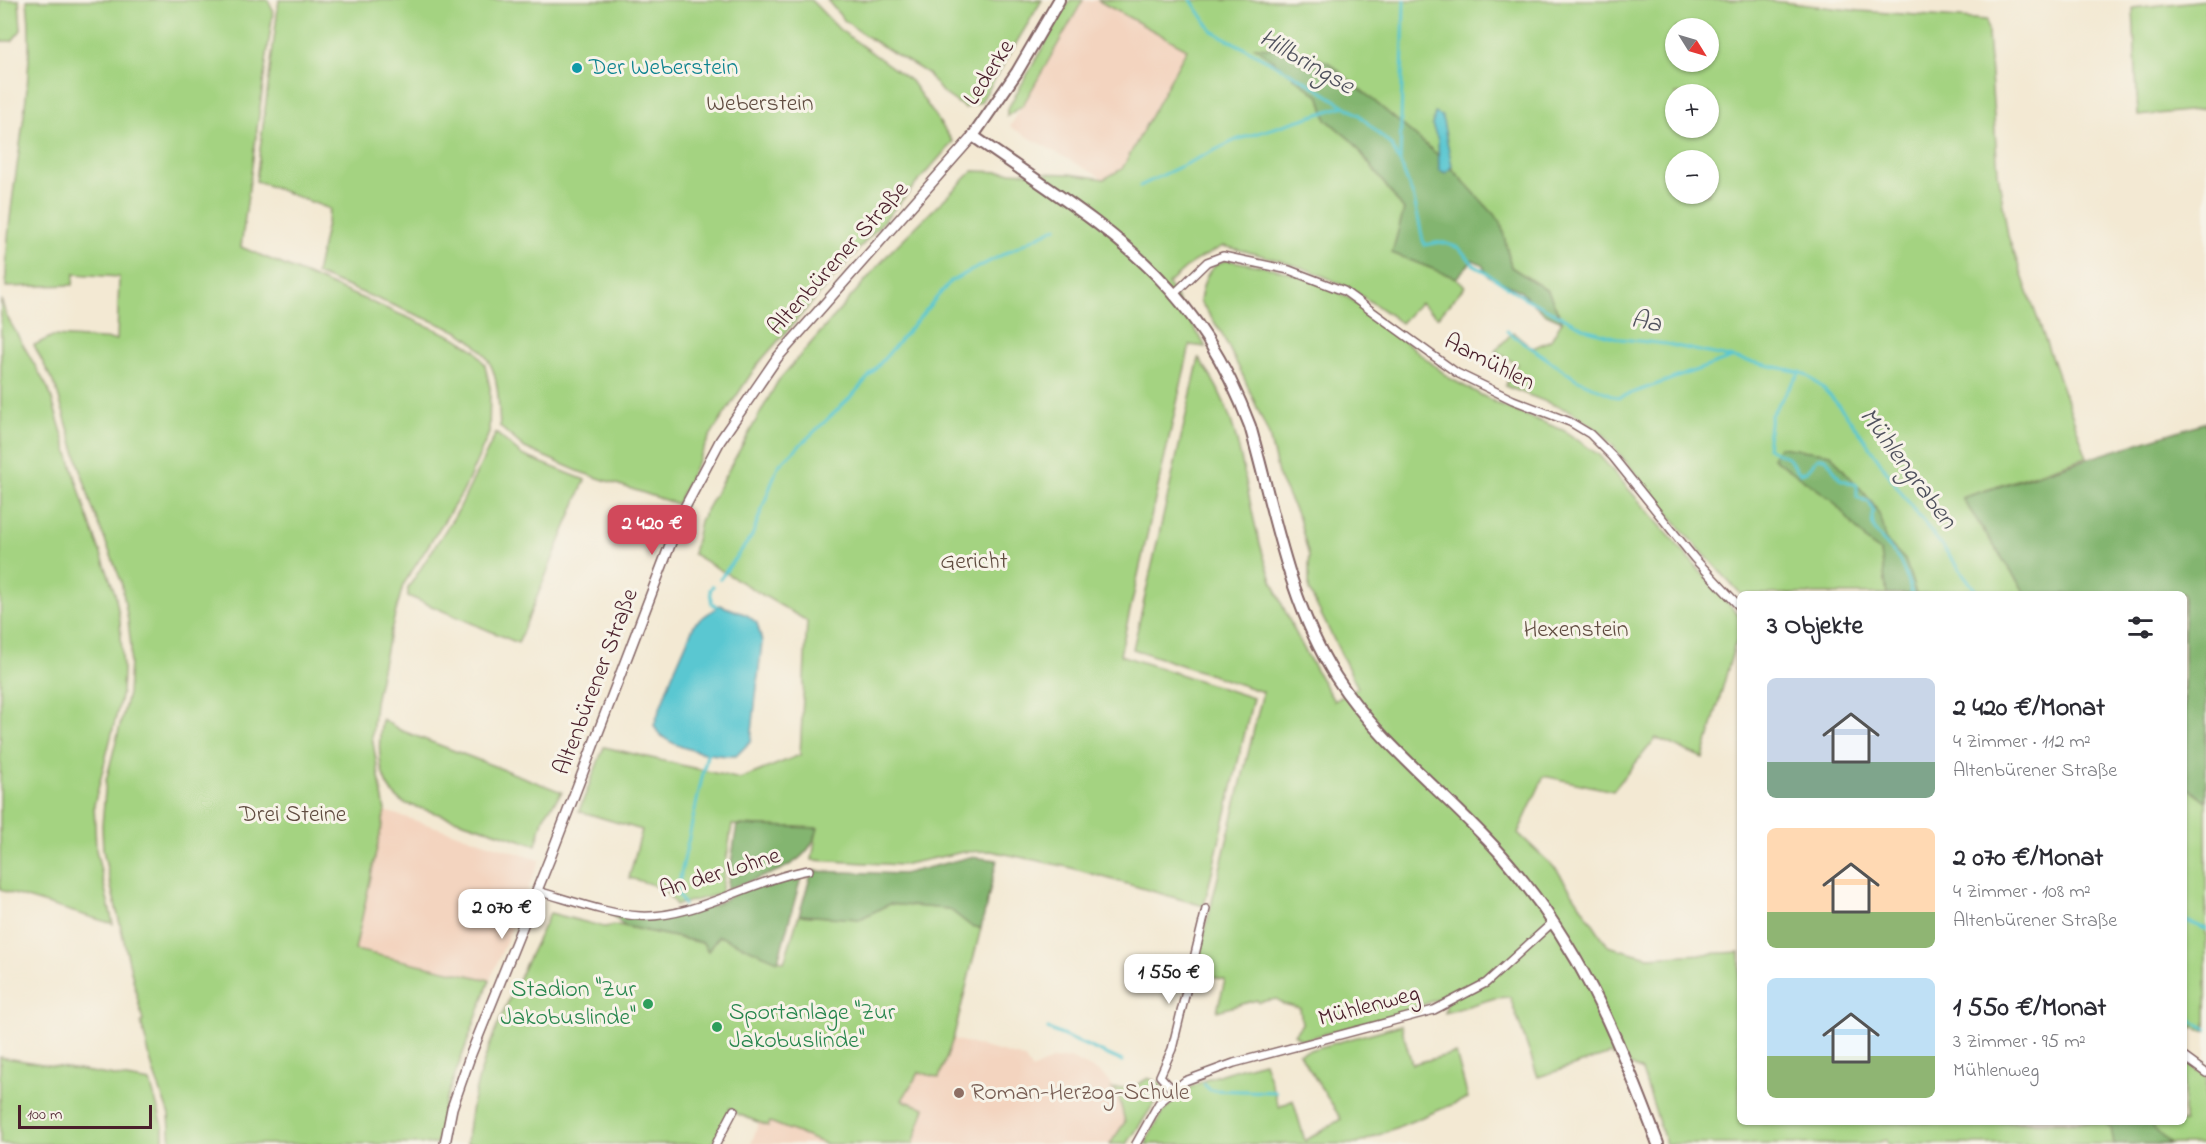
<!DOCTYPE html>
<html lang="de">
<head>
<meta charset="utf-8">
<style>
  :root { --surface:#fff; --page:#f7f7f7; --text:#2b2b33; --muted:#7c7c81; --accent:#d1495b }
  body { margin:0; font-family:"Indie Flower",sans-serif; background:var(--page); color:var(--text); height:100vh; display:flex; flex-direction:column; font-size:22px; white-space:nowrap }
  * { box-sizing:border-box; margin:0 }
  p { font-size:20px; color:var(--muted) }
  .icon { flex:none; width:33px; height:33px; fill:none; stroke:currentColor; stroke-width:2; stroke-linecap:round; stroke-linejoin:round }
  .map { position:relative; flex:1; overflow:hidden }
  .details { position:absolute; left:1737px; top:591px; width:450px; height:534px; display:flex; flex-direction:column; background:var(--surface); border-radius:9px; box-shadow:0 2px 4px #0004 }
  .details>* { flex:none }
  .needle { width:39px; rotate:127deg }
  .fabs { position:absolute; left:1665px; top:18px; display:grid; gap:12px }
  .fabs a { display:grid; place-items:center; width:54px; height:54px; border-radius:50%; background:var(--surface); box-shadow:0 2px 4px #0004; font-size:30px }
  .scale { position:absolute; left:18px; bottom:15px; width:134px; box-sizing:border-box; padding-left:6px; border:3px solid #4a1f2b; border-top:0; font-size:16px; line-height:21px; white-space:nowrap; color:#4a1f2b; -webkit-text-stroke:4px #f7f3e8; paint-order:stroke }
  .price { position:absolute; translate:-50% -51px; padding:0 14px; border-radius:12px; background:#fff; color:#222; font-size:20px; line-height:39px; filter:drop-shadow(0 2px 3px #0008) }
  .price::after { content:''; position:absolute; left:50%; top:36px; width:18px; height:14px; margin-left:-9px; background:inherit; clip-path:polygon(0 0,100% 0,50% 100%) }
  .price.selected { background:var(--accent); color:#fff }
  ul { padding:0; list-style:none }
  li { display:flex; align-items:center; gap:18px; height:150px; padding:0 30px }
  li span { display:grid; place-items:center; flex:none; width:168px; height:120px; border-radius:9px; color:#555 }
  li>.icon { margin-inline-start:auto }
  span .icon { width:72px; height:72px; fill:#fffc; stroke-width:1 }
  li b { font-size:26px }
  h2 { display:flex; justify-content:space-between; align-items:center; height:72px; padding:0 30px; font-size:26px }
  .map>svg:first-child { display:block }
</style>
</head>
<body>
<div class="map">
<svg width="2206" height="1144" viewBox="0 0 2206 1144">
  <rect width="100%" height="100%" fill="#f7f3e8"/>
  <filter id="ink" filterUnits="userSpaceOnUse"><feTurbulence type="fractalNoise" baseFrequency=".0167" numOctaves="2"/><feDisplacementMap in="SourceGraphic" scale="12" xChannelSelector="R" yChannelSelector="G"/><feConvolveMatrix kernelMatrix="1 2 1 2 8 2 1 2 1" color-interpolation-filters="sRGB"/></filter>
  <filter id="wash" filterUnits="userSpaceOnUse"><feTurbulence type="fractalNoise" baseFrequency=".008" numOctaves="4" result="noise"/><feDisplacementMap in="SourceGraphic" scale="24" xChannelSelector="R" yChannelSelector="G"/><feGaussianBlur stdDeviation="1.35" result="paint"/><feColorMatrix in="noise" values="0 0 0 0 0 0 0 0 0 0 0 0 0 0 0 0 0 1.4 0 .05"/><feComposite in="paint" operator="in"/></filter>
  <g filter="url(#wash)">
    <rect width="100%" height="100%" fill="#f3e9d3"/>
    <path fill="#f3d4bf" d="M1083,0H1097L1187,49L1122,169L1104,179L1010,127Z
      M382,810L540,860L490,980L354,951Z
      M953,1039L1024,1058L1032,1070L1051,1060L1070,1058L1101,1073L1118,1093L1125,1122L1110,1144H887L902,1100L919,1072L939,1078Z
      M759,1122L768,1126L770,1122L825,1144H751Z"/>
    <path fill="#a4d381" stroke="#777956" stroke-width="1.5" fill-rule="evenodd" d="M0,0H19L21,30L12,41H0Z
      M27,0H268L273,11L241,247L456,338L475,350L485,365L490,388L489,433L464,490L403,585L387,645L375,702L372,737L385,811L355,950L490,980L444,1105L437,1144H171L169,1115L153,1070L141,1022L143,1021L109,878L103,850L102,825L106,781L128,694L131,647L128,620L121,581L92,507L56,388L34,345L53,336L117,340L119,277L74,274L73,285L6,287C5,191 38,96 27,0Z
      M279,0H811L839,29L911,81L953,142L757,365L710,436L677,504L580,472L525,448L500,427C497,383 500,358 459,332L316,274L330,209L256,181Z
      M827,0H1042L981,102L965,108L942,92L927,73L867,37L844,20Z
      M1070,0H1083L1023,105L1007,116V110Z
      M1097,0H1764L1860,11L1987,20L1998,173L2008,236L2087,457L1962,498L2026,594H1916L1905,560L1884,539C1886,504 1849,482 1831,454L1779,447L1773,458L1831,499L1867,541L1881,552L1887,594H1741L1687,536L1603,434L1572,412L1505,386L1517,364L1495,351L1513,332L1533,348L1551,340L1562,321L1548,291L1511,267L1501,222L1445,161L1329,63L1257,48L1320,97L1326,119L1353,142L1404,210L1392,253L1456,278L1465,286L1438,317L1420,303L1401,323C1339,276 1298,263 1223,246L1193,262L1168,284L1206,347L1190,345L1120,655L1253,698L1204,906L1068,867L991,851L963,852L902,865L812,860L817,828L732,825L721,894L676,905C665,886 648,883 629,878L642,830L579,811L604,747L740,779L800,755L807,621L693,554L700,521L778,381L891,251L973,171L1070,174L1104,179L1122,169L1187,49ZM1676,28H1708V62H1676ZM1676,94H1708V128H1676ZM1676,160H1708V194H1676Z
      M2206,0V109L2138,116L2133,8Z
      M1227,260L1277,269L1326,285L1359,304L1451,379L1504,407L1563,430L1599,455L1740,617V637L1734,647L1703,758L1656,738L1613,791L1544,776L1518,833L1557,870L1608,946L1648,957L1740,952V1122H2184V1061L2206,1076V1144H1888L1886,1140L1872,1144H1666L1642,1071L1610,1054L1538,1077L1510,997L1495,998L1445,1013L1448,995L1400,1014L1302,1040L1294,1034L1302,1024L1300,1008L1283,1004L1277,999L1258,1002L1257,1000L1217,1011L1225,980L1195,972L1263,692L1133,649L1199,358C1243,419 1241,476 1260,544C1276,601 1304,651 1334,701L1358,688L1309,590V556L1299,518L1279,478L1269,435L1244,378L1221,332L1200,301C1203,283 1207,265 1227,260Z
      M1,299L6,315L49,390L86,512L115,593L120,621L123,670L122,693L94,805L96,850L113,924L0,890Z
      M496,433L522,455L585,480L518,643L408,596V588L458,511Z
      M382,719L400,730L562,792L544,816L536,845L404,803C377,787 377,747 382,719Z
      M2184,785L2206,801V1031H2199L2193,1026L2184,1038Z
      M889,904L949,909L971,926L981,928L953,1039L939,1078L919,1072L902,1100L925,1108L913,1144H825L770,1122L768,1126L738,1114L730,1108L712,1144H467C472,1061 516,987 550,913L604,927L618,925L703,943L708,951L719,936L784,962L799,915L860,919Z
      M1401,1025L1412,1064L1456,1053L1468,1098L1357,1144H1146C1148,1135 1155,1127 1159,1119C1183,1080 1223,1073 1264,1062L1279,1107L1293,1100L1305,1141L1341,1119L1299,1053Z
      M0,1057L150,1082L163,1126V1144H0Z
      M1148,1078L1161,1084C1164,1094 1134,1132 1127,1144H1110L1125,1122L1118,1093L1112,1089L1135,1086Z"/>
    <path fill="#83b56f" stroke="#666a4d" stroke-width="1.5" d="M1255,47L1299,50L1329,63L1445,161L1501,222L1511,267L1548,291L1562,321L1544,313L1519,290L1488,276L1482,264L1473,260L1456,278L1392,253L1404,210L1353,142L1326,119L1320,97Z
      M2206,422V801L2184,785V594H2026L1962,498Z
      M1779,447L1831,454C1849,482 1885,504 1885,539L1905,560L1916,594H1887L1881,552L1867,541L1831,499L1773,458Z
      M737,825L818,828C808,870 763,875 727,889Z
      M970,857L997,860L981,928L971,926L949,909L889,904L860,919L799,915L812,871L903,874Z
      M802,874L778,961L719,936L708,951L703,943L624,926L608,911L640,919L713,906L746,888Z
      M2104,1122H2147L2170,1144H2114L2111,1128Z"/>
    <path fill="#5ac7d1" stroke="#52737e" stroke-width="1.5" d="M1435,113L1442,116L1452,166L1446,173L1439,170L1438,140L1432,125Z
      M720,605L747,615L757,623L762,642L751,741L736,756C716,757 661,748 654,725L671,678L695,623Z"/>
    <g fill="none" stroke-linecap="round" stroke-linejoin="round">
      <path stroke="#5ac7d1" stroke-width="3" d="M1191,0L1212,31L1302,79L1359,115L1392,146L1399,161
        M1404,0L1400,162L1414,199L1424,245L1441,242L1459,248L1474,265L1525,298L1588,330L1621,339L1666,344L1800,372L1771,415L1767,448L1787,457L1800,473L1807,471L1818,458H1826L1840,479L1857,485V497L1869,502L1873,510C1868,535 1886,540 1898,558C1902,564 1910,586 1912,594
        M1140,186L1236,140L1344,106
        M1507,331L1576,379L1618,398L1731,358
        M1800,372C1836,388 1879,463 1903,495C1928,529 1954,560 1978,594
        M720,579L752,536L778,466L852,396L951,281L1057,227
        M713,586L710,590L712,604L719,608
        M684,905L677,892L708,750
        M2184,920L2206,929
        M2184,1010L2193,1022L2206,1029
        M1048,1029L1122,1061
        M1204,1084L1210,1090L1276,1092"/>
    </g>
  </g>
  <g filter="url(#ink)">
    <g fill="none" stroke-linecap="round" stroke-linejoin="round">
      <g stroke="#856666" stroke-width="10">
        <path id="minor" d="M1175,293L1207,262L1223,256L1289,270L1344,291L1457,373L1513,400L1570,422L1590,434L1613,457L1694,558L1740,607
          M537,891C567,899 610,915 640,916C693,919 754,879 809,870
          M2184,1057L2206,1073
          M1172,1089L1160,1076L1172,1049L1206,909
          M716,1144L734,1110
          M1136,1144L1159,1103L1185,1081L1234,1063L1434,1010L1486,983L1553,922"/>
      </g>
      <g stroke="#856666" stroke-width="12">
        <path id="tertiary" d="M445,1144L452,1108L471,1054L550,858L683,511L720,441L777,358L973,136"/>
      </g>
      <g stroke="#856666" stroke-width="14">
        <path id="primary" d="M1059,0L1017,72L973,136C1100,226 1192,271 1250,426C1274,510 1288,601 1336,677C1380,745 1446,793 1499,852C1578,941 1617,1034 1658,1144"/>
      </g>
      <use href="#minor" stroke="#fff" stroke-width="7"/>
      <use href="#tertiary" stroke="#fff" stroke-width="9"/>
      <use href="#primary" stroke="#fff" stroke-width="10"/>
    </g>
  </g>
  <circle fill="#0f9aa8" stroke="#f7f3e8" stroke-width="2" cx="577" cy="68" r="6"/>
  <g fill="#2e9e5b" stroke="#f7f3e8" stroke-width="2">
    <circle cx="648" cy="1004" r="6"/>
    <circle cx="717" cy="1027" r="6"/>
  </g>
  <circle fill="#8d6e63" stroke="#f7f3e8" stroke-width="2" cx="959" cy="1093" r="6"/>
  <g text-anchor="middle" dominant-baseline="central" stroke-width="6" stroke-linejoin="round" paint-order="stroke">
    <g font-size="24" fill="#0d838f" stroke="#f7f3e8" text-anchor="start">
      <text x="589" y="68">Der Weberstein</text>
    </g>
    <g font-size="24" fill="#4a1f2b" stroke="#f7f3e8">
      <text transform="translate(990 73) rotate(-57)">Lederke</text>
      <text transform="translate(839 259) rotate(-48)">Altenbürener Straße</text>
      <text transform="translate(1489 363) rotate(27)">Aamühlen</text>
      <text transform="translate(597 682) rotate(-69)">Altenbürener Straße</text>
      <text transform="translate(720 874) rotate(-17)">An der Lohne</text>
      <text transform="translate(1369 1007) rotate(-15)">Mühlenweg</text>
    </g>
    <g font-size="24" fill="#604c40" stroke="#f7f3e8">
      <text x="760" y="104">Weberstein</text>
      <text x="974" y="562">Gericht</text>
      <text x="1576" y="630">Hexenstein</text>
      <text x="293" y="815">Drei Steine</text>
    </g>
    <g font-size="24" fill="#27864d" stroke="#f7f3e8" text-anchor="end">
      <text x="636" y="990">Stadion "Zur<tspan x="636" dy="28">Jakobuslinde"</tspan></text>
      <text x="729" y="1013" text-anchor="start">Sportanlage "Zur<tspan x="729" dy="28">Jakobuslinde"</tspan></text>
    </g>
    <g font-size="24" fill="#785e54" stroke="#f7f3e8" text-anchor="start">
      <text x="971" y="1093">Roman-Herzog-Schule</text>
    </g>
    <g font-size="26" font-style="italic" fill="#4f515d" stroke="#f7f3e8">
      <text transform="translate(1306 63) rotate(30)">Hillbringse</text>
      <text transform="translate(1646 323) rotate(11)">Aa</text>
      <text transform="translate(1907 469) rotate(53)">Mühlengraben</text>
    </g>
  </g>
</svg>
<div class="fabs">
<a><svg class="needle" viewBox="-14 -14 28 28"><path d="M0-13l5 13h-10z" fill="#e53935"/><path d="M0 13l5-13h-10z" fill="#7c7c81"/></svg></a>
<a>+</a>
<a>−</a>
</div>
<div class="scale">100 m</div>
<b class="price selected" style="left:652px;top:556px">2 420 €</b>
<b class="price" style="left:502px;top:940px">2 070 €</b>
<b class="price" style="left:1169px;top:1005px">1 550 €</b>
<section class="details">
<h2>3 Objekte<svg class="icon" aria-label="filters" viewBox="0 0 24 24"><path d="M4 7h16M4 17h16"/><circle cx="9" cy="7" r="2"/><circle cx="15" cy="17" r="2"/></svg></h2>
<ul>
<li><span style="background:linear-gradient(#c9d6e8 70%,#7fa58c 0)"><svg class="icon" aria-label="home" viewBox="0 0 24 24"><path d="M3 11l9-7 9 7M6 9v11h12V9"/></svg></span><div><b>2 420 €/Monat</b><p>4 Zimmer · 112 m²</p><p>Altenbürener Straße</p></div></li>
<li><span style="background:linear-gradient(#ffd9b3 70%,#8fb573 0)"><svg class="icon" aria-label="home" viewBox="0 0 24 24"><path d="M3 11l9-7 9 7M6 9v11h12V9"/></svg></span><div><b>2 070 €/Monat</b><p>4 Zimmer · 108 m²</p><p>Altenbürener Straße</p></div></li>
<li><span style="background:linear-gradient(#bfe0f5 65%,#8fb573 0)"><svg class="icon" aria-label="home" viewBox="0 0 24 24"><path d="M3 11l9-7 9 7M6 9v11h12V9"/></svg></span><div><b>1 550 €/Monat</b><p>3 Zimmer · 95 m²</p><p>Mühlenweg</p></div></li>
</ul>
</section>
</div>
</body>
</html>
